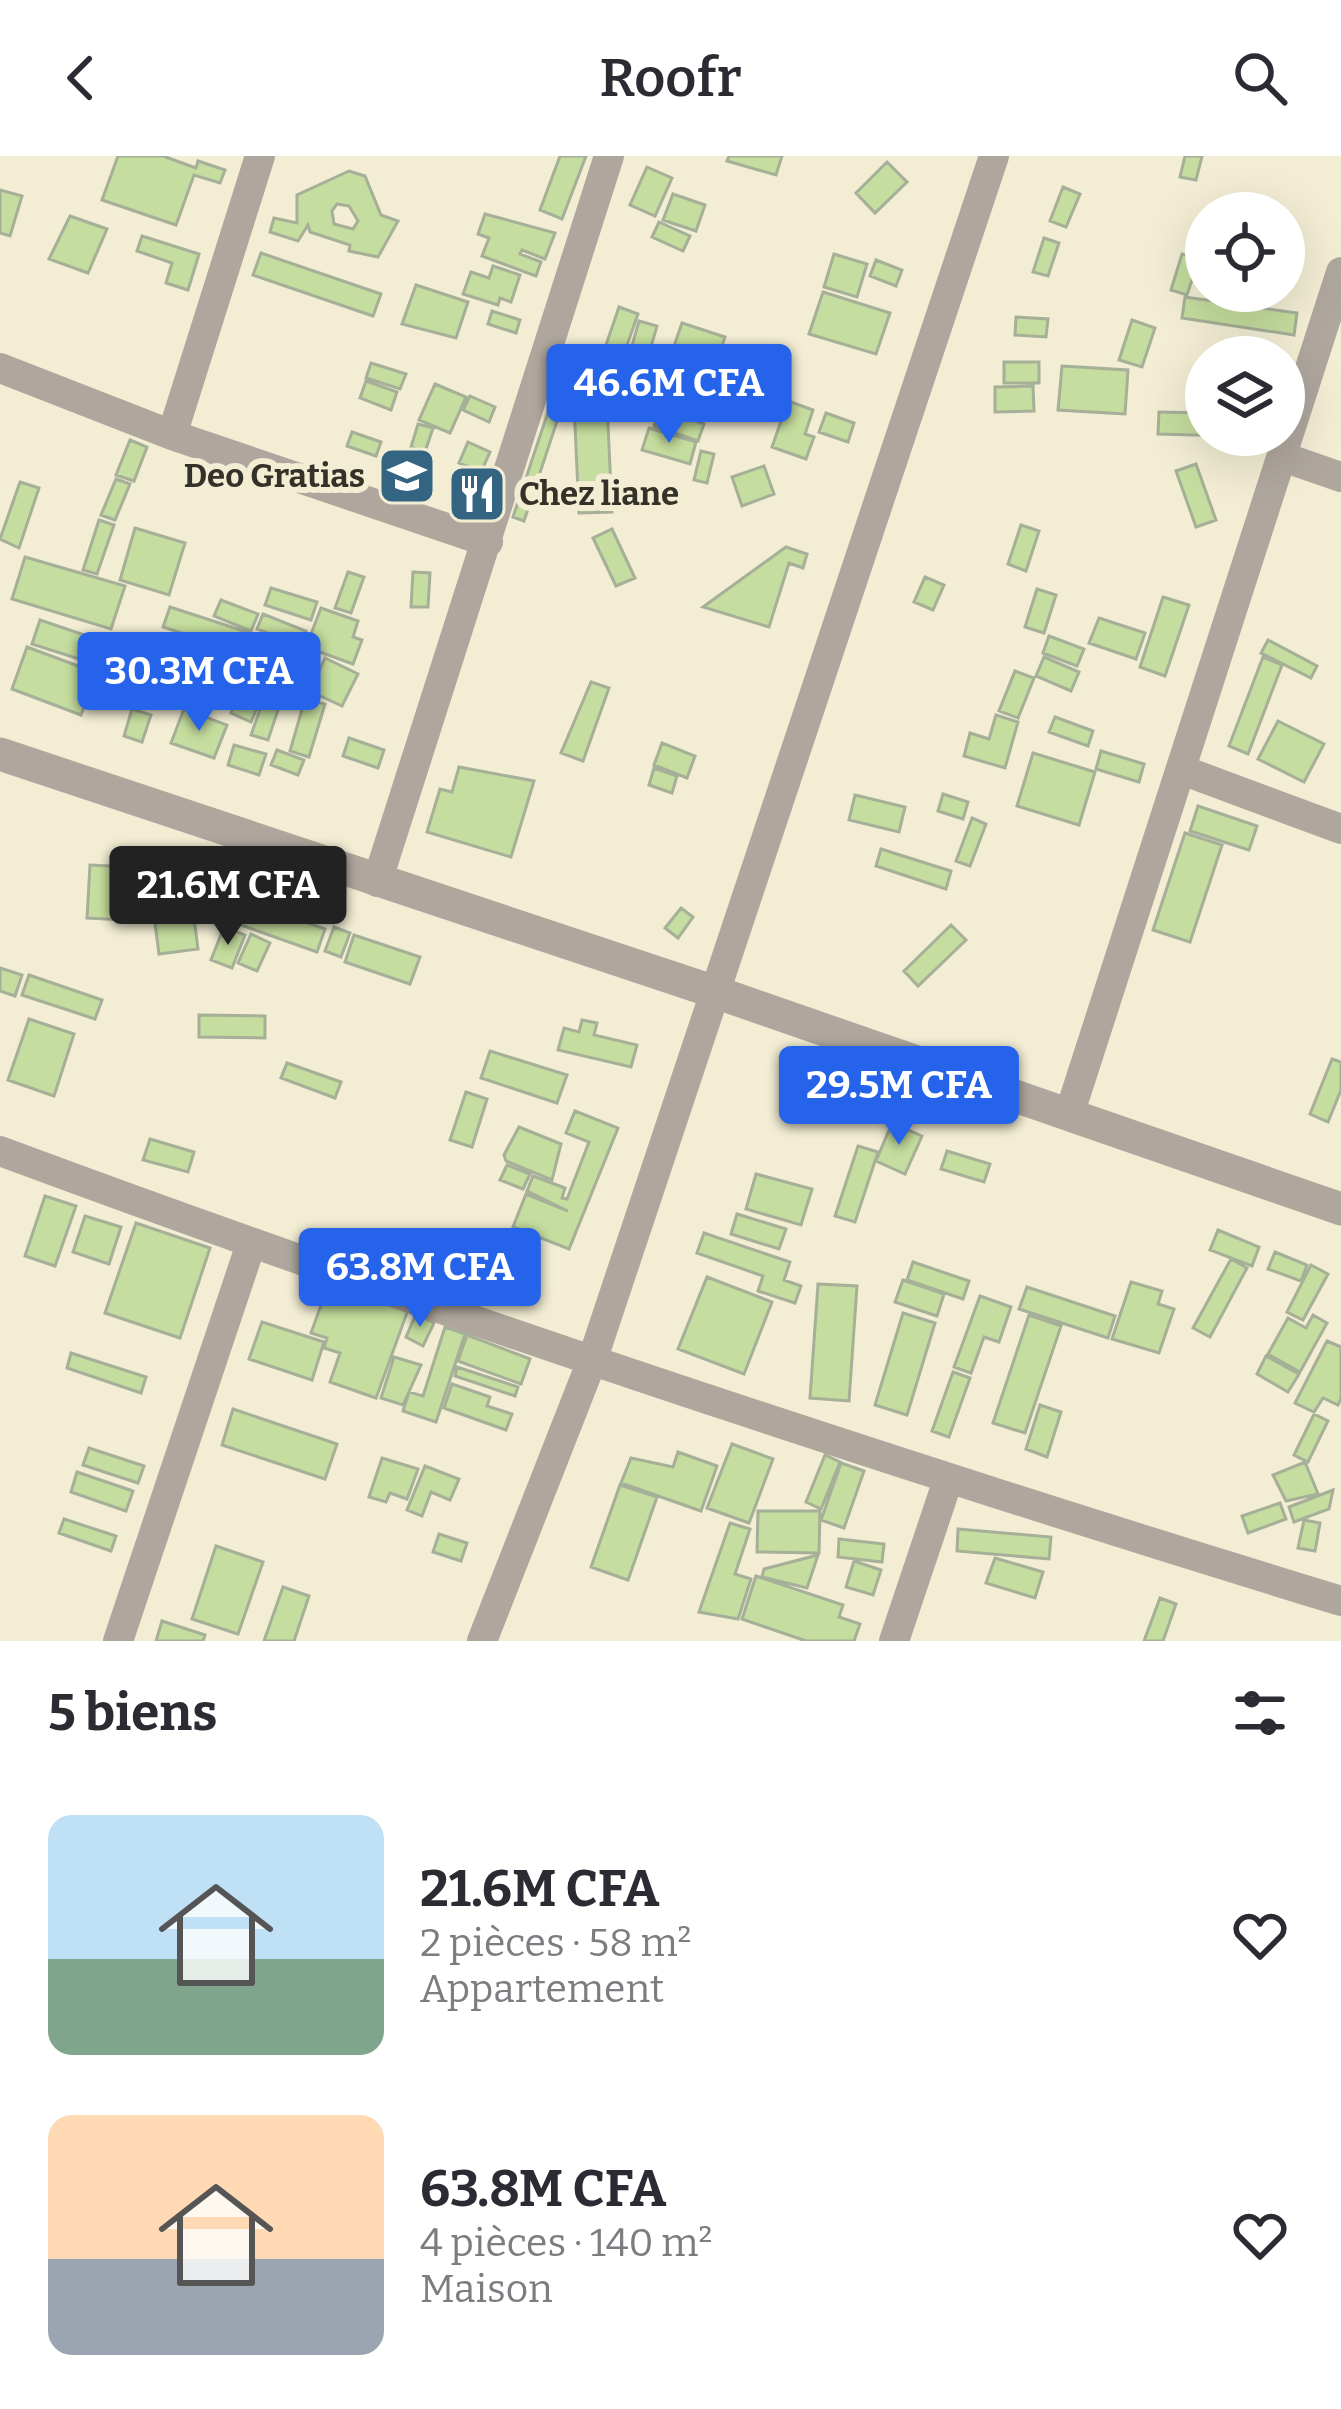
<!DOCTYPE html>
<html lang="fr">
<head>
<meta charset="utf-8">
<style>
  :root { --surface:#fff; --page:#f2f2f3; --text:#2b2b33; --muted:#7c7c81; --accent:#2563eb }
  body { margin:0; font-family:Bitter,serif; background:var(--page); color:var(--text); height:100vh; display:flex; flex-direction:column; font-size:45px; white-space:nowrap }
  * { box-sizing:border-box; margin:0 }
  p { font-size:39px; color:var(--muted) }
  .icon { flex:none; width:66px; height:66px; fill:none; stroke:currentColor; stroke-width:2; stroke-linecap:round; stroke-linejoin:round }
  .map { position:relative; height:1485px; overflow:hidden }
  .details { display:flex; flex-direction:column; background:var(--surface); flex:1 }
  .details>* { flex:none }
  .controls { position:absolute; left:1185px; top:36px; display:grid; gap:24px }
  .controls a { display:grid; place-items:center; width:120px; height:120px; border-radius:50%; background:var(--surface); box-shadow:0 12px 48px #0002; font-size:60px }
  .price { position:absolute; translate:-50% -102px; padding:0 27px; border-radius:12px; background:var(--accent); color:#fff; font-size:39px; line-height:78px; filter:drop-shadow(0 3px 6px #0008) }
  .price::after { content:''; position:absolute; left:50%; top:72px; width:36px; height:27px; margin-left:-18px; background:inherit; clip-path:polygon(0 0,100% 0,50% 100%) }
  .price.active { background:#222; color:#fff }
  ul { padding:0; list-style:none }
  li { display:flex; align-items:center; gap:36px; height:300px; padding:0 48px }
  li span { display:grid; place-items:center; flex:none; width:336px; height:240px; border-radius:24px; color:#555 }
  li>.icon { margin-inline-start:auto }
  span .icon { width:144px; height:144px; fill:#fffc; stroke-width:1 }
  li b { font-size:51px }
  h2 { display:flex; justify-content:space-between; align-items:center; height:144px; padding:0 48px; font-size:51px }
  header { display:flex; justify-content:space-between; align-items:center; height:156px; padding:0 48px; background:var(--surface); font-size:54px; font-weight:600 }
  .map>svg:first-child { display:block }
</style>
</head>
<body>
<header><svg class="icon" aria-label="back" viewBox="0 0 24 24"><path d="M15 5l-7 7 7 7"/></svg>Roofr<svg class="icon" aria-label="search" viewBox="0 0 24 24"><circle cx="10" cy="10" r="6"/><path d="M15 15l6 6"/></svg></header>
<div class="map">
<svg width="1341" height="1485" viewBox="0 0 1341 1485">
  <rect width="100%" height="100%" fill="#f2edd3"/>
  <path fill="#c5dd9e" stroke="#a6af98" stroke-width="3" fill-rule="evenodd" d="M118,0H163L196,12L198,5L225,14L220,27L194,19L176,69L102,44Z
    M560,0H586L562,63L540,54Z
    M729,0H782L776,19L727,5Z
    M1185,0H1202L1196,24L1180,21Z
    M887,6L907,26L875,57L856,37Z
    M647,11L672,22L655,60L630,49Z
    M349,15L365,20L381,59L398,65L378,101L349,95L350,89L310,76L308,69L298,85L270,76L274,62L297,67V39ZM337,48L349,50L358,65L353,73L334,68L332,55Z
    M1063,31L1080,38L1066,71L1050,65Z
    M0,34L22,40L10,80L0,77Z
    M673,38L705,49L696,75L663,64Z
    M485,58L555,77L545,103L522,94L520,98L541,106L536,120L482,100L489,82L478,78Z
    M70,60L107,73L88,117L49,103Z
    M659,66L690,80L683,95L652,81Z
    M142,80L199,98L188,134L166,127L172,107L137,95Z
    M1044,82L1059,87L1048,120L1033,116Z
    M261,97L381,138L373,160L253,119Z
    M834,98L867,108L857,141L824,131Z
    M1182,98L1199,103L1187,139L1171,134Z
    M876,104L902,114L896,130L870,120Z
    M493,110L520,119L511,146L500,142L498,149L463,138L471,116L489,122Z
    M416,129L468,146L456,182L402,168Z
    M823,136L890,157L876,198L809,178Z
    M1185,141L1297,157L1294,179L1182,162Z
    M619,151L638,158L625,195L606,189Z
    M492,155L520,164L516,177L488,168Z
    M1016,161L1048,163L1046,181L1015,179Z
    M1132,164L1155,172L1142,211L1119,204Z
    M639,165L657,170L647,205L629,200Z
    M682,167L725,181L697,263L654,248Z
    M631,204L648,211L635,244L618,237Z
    M1004,206H1039V227H1004Z
    M371,207L406,218L400,233L366,222Z
    M1062,210L1128,214L1125,258L1058,254Z
    M366,225L397,236L391,254L360,242Z
    M435,228L466,241L450,277L419,264Z
    M1033,230L1034,255L995,256V231Z
    M556,232L567,235L524,365L513,361Z
    M470,240L495,251L489,266L463,254Z
    M788,245L813,254L805,278L814,281L806,303L772,291Z
    M607,246L612,356L579,357L574,248Z
    M660,253L704,268L698,285L654,270Z
    M1159,256L1206,257V279L1271,281L1158,278Z
    M826,257L854,267L848,286L819,276Z
    M418,268L433,272L425,296L411,291Z
    M649,272L696,286L690,308L642,294Z
    M352,276L381,286L376,300L347,290Z
    M130,284L147,291L134,325L116,319Z
    M468,286L490,296L481,316L459,307Z
    M701,295L714,298L707,327L694,324Z
    M1196,308L1216,364L1196,371L1176,315Z
    M764,310L774,338L742,350L732,321Z
    M116,323L130,328L115,364L101,359Z
    M20,326L39,332L19,392L0,383Z
    M99,364L114,369L97,418L83,414Z
    M1021,369L1039,375L1026,415L1008,408Z
    M135,372L185,387L169,439L120,424Z
    M612,373L635,422L616,430L593,382Z
    M786,391L807,398L803,412L789,407L769,471L703,451Z
    M25,401L125,430L111,473L12,443Z
    M348,416L364,421L351,457L335,452Z
    M413,416L430,417L428,451H411Z
    M925,421L944,429L933,454L914,446Z
    M271,432L317,446L311,464L265,449Z
    M1037,433L1056,439L1044,477L1025,471Z
    M1163,441L1189,449L1165,520L1140,511Z
    M221,444L258,458L251,475L214,460Z
    M170,451L253,478L246,498L163,471Z
    M321,452L358,465L353,481L362,484L353,508L306,491Z
    M263,458L306,475L301,490L257,473Z
    M1099,462L1145,477L1136,503L1089,487Z
    M40,464L105,486L98,509L32,488Z
    M256,480L272,486L258,524L242,518Z
    M1049,480L1084,493L1077,510L1043,497Z
    M160,483L174,488L159,527L145,522Z
    M1268,484L1317,510L1311,522L1261,497Z
    M27,491L97,517L81,559L12,533Z
    M290,493L317,503L302,538L276,528Z
    M1044,501L1079,516L1071,535L1036,520Z
    M1263,501L1282,509L1248,598L1229,590Z
    M325,502L358,518L342,550L310,535Z
    M1015,515L1034,522L1018,562L999,555Z
    M244,523L266,531L251,566L231,557Z
    M591,526L609,532L583,605L561,597Z
    M268,531L284,536L268,584L251,579Z
    M305,543L325,548L309,601L290,595Z
    M132,553L151,559L142,586L124,580Z
    M184,553L227,569L214,602L171,587Z
    M996,559L1018,566L1005,612L964,600L970,577L989,583Z
    M1055,561L1093,575L1088,590L1049,576Z
    M1278,565L1324,588L1304,626L1258,603Z
    M349,582L384,594L378,612L343,600Z
    M662,587L695,600L687,622L654,609Z
    M234,589L266,598L259,619L228,609Z
    M277,594L304,604L298,619L271,609Z
    M1101,595L1144,608L1139,626L1096,613Z
    M1033,597L1095,616L1079,669L1017,650Z
    M459,611L534,625L511,701L427,676L440,633L452,636Z
    M654,612L677,620L672,637L649,629Z
    M943,638L968,646L963,663L938,655Z
    M855,639L905,651L899,676L849,664Z
    M1198,650L1257,670L1249,694L1190,675Z
    M972,662L986,668L970,710L956,705Z
    M1185,677L1222,689L1190,786L1153,774Z
    M881,693L951,715L946,733L876,710Z
    M90,709L130,711L126,764L87,762Z
    M149,711L325,773L317,796L140,733Z
    M681,752L693,761L678,782L665,772Z
    M194,762L198,793L159,798L155,767Z
    M951,769L966,784L918,830L904,815Z
    M224,771L245,779L232,812L211,804Z
    M334,771L350,777L341,801L325,795Z
    M251,778L270,787L257,815L238,807Z
    M354,779L420,801L410,828L345,806Z
    M0,812L22,819L15,840L0,835Z
    M29,819L102,844L95,863L22,839Z
    M199,859L265,860V882L199,881Z
    M29,863L74,878L54,940L8,924Z
    M582,864L597,867L594,879L637,889L631,911L558,894L564,872L579,876Z
    M490,895L567,919L557,947L481,922Z
    M1332,903L1341,906V934L1328,966L1310,958Z
    M287,907L341,926L335,942L281,922Z
    M466,936L487,943L472,991L450,984Z
    M575,955L618,972L569,1093L513,1071L526,1038L568,1055L527,1035L533,1020L565,1032L562,1042L567,1043L589,986L566,977Z
    M892,967L922,980L905,1018L876,1005Z
    M519,971L561,988L552,1024L506,1005L504,999Z
    M150,983L194,996L188,1016L143,1004Z
    M858,990L878,996L855,1066L835,1060Z
    M947,995L990,1008L984,1026L941,1013Z
    M507,1009L530,1018L523,1033L500,1024Z
    M756,1018L812,1033L801,1069L746,1053Z
    M45,1040L76,1050L55,1110L25,1100Z
    M737,1058L786,1073L779,1093L731,1078Z
    M85,1060L121,1071L109,1108L73,1096Z
    M136,1067L210,1092L180,1182L105,1157Z
    M1218,1074L1259,1091L1252,1110L1210,1094Z
    M704,1077L790,1106L784,1124L801,1130L795,1147L758,1135L763,1120L697,1097Z
    M1275,1096L1307,1109L1301,1125L1268,1113Z
    M1231,1103L1247,1112L1210,1181L1193,1172Z
    M913,1106L969,1125L963,1143L907,1124Z
    M1311,1109L1328,1118L1303,1164L1287,1156Z
    M707,1121L772,1146L744,1218L678,1193Z
    M903,1124L944,1138L937,1160L895,1146Z
    M1131,1126L1162,1135L1158,1148L1174,1153L1159,1197L1112,1183Z
    M329,1127L408,1154L376,1242L330,1226L340,1197L324,1192L327,1182L311,1177Z
    M818,1128L857,1130L849,1245L810,1242Z
    M1027,1131L1115,1160L1108,1182L1019,1153Z
    M980,1140L1011,1151L999,1186L984,1181L971,1217L954,1211Z
    M903,1157L935,1167L907,1259L875,1249Z
    M416,1158L434,1167L423,1190L406,1181Z
    M1029,1159L1061,1170L1025,1277L993,1267Z
    M1313,1159L1327,1167L1300,1216L1268,1198L1288,1162L1306,1172Z
    M262,1166L324,1186L312,1224L249,1203Z
    M445,1171L465,1178L436,1266L403,1255L409,1236L423,1240Z
    M467,1179L530,1203L521,1228L458,1205Z
    M1327,1185L1341,1191V1242L1338,1249L1323,1242L1314,1256L1295,1247Z
    M71,1197L146,1221L141,1237L67,1212Z
    M1266,1200L1299,1218L1288,1236L1257,1218Z
    M394,1201L421,1209L403,1249L381,1242Z
    M457,1211L518,1231L515,1240L455,1220Z
    M953,1216L970,1222L949,1281L932,1275Z
    M452,1228L490,1241L487,1250L512,1258L506,1274L444,1252Z
    M1040,1249L1061,1256L1047,1301L1026,1293Z
    M233,1253L337,1288L325,1323L222,1289Z
    M1314,1258L1328,1265L1308,1306L1294,1299Z
    M732,1288L773,1303L749,1367L707,1352Z
    M89,1292L144,1310L138,1327L83,1309Z
    M678,1296L717,1310L701,1355L621,1327L631,1302L673,1311Z
    M825,1299L840,1306L821,1353L806,1346Z
    M382,1302L418,1313L407,1343L390,1337L386,1346L369,1341Z
    M1305,1306L1318,1338L1286,1345L1273,1319Z
    M841,1307L864,1315L844,1372L821,1364Z
    M425,1310L459,1323L450,1344L431,1336L422,1360L407,1354Z
    M77,1316L133,1335L126,1355L71,1336Z
    M620,1329L657,1341L628,1424L591,1411Z
    M1333,1334L1329,1353L1294,1366L1289,1351Z
    M1280,1347L1286,1363L1248,1377L1242,1360Z
    M758,1355H820L819,1397L757,1396Z
    M64,1363L116,1380L111,1395L59,1377Z
    M1304,1364L1320,1367L1315,1395L1298,1392Z
    M730,1367L750,1373L735,1418L751,1423L738,1463L699,1456Z
    M958,1373L1051,1381L1049,1403L957,1395Z
    M439,1378L467,1387L461,1405L433,1396Z
    M839,1383L884,1388L882,1406L838,1401Z
    M216,1390L263,1406L238,1478L192,1463Z
    M818,1399L807,1432L762,1421L764,1413Z
    M995,1402L1043,1416L1035,1442L986,1427Z
    M854,1405L881,1414L873,1439L846,1431Z
    M756,1420L843,1449L839,1461L860,1468L854,1485H806L742,1463Z
    M283,1431L309,1440L294,1485H264Z
    M1160,1442L1176,1448L1163,1485H1144Z
    M162,1465L205,1479L203,1485H156Z"/>
  <g fill="none" stroke-linecap="round" stroke-linejoin="round">
    <path stroke="#afa79e" stroke-width="30" d="M0,212L172,279L488,386
      M172,279L260,0
      M1283,301L1341,321
      M1182,614L1341,673
      M377,726L609,0
      M1069,959L1341,116
      M0,995C442,1159 890,1307 1341,1445
      M118,1485L251,1088
      M482,1485L593,1202L994,0
      M894,1485L948,1324"/>
    <path stroke="#afa79e" stroke-width="33" d="M0,598L715,836L1341,1053"/>
  </g>
  <defs>
    <g id="school-square" transform="scale(3)"><rect x="-9" y="-9" width="18" height="18" rx="4" fill="#336583" stroke="#f2edd3"/><path d="M0-5L7-2L0 1L-7-2ZM-4 1L0 2.5L4 1V4Q0 6-4 4Z" fill="#fff"/></g>
    <g id="restaurant-square" transform="scale(3)"><rect x="-9" y="-9" width="18" height="18" rx="4" fill="#336583" stroke="#f2edd3"/><path d="M-5-6h1v4h1v-4h1v4h1v-4h1v5L-1.5 .5V6h-2V.5L-5-1ZM5-6V6H3V1.5H1.5Q1.5-4 5-6Z" fill="#fff"/></g>
  </defs>
  <g fill-rule="evenodd">
    <use href="#school-square" x="407" y="320"/>
    <use href="#restaurant-square" x="477" y="338"/>
  </g>
  <g text-anchor="middle" dominant-baseline="central" stroke-width="12" stroke-linejoin="round" paint-order="stroke">
    <g font-size="33" font-weight="bold" fill="#343228" stroke="#f2edd3" text-anchor="end">
      <text x="365" y="320">Deo Gratias</text>
      <text x="519" y="338" text-anchor="start">Chez liane</text>
    </g>
  </g>
</svg>
<div class="controls">
<a><svg class="icon" aria-label="locate" viewBox="0 0 24 24"><circle cx="12" cy="12" r="6"/><path d="M12 2v4M12 18v4M2 12h4M18 12h4"/></svg></a>
<a><svg class="icon" aria-label="layers" viewBox="0 0 24 24"><path d="M12 4l9 5-9 5-9-5zM3 14l9 5 9-5"/></svg></a>
</div>
<b class="price" style="left:669px;top:290px">46.6M CFA</b>
<b class="price" style="left:199px;top:578px">30.3M CFA</b>
<b class="price active" style="left:228px;top:792px">21.6M CFA</b>
<b class="price" style="left:899px;top:992px">29.5M CFA</b>
<b class="price" style="left:420px;top:1174px">63.8M CFA</b>
</div>
<section class="details">
<h2>5 biens<svg class="icon" aria-label="filters" viewBox="0 0 24 24"><path d="M4 7h16M4 17h16"/><circle cx="9" cy="7" r="2"/><circle cx="15" cy="17" r="2"/></svg></h2>
<ul>
<li><span style="background:linear-gradient(#bfe0f5 60%,#7fa58c 0)"><svg class="icon" aria-label="home" viewBox="0 0 24 24"><path d="M3 11l9-7 9 7M6 9v11h12V9"/></svg></span><div><b>21.6M CFA</b><p>2 pièces · 58 m²</p><p>Appartement</p></div><svg class="icon" aria-label="heart" viewBox="0 0 24 24"><path d="M12 20l-8-8c-3-5 5-10 8-4 3-6 11-1 8 4z"/></svg></li>
<li><span style="background:linear-gradient(#ffd9b3 60%,#9aa5b1 0)"><svg class="icon" aria-label="home" viewBox="0 0 24 24"><path d="M3 11l9-7 9 7M6 9v11h12V9"/></svg></span><div><b>63.8M CFA</b><p>4 pièces · 140 m²</p><p>Maison</p></div><svg class="icon" aria-label="heart" viewBox="0 0 24 24"><path d="M12 20l-8-8c-3-5 5-10 8-4 3-6 11-1 8 4z"/></svg></li>
</ul>
</section>
</body>
</html>
